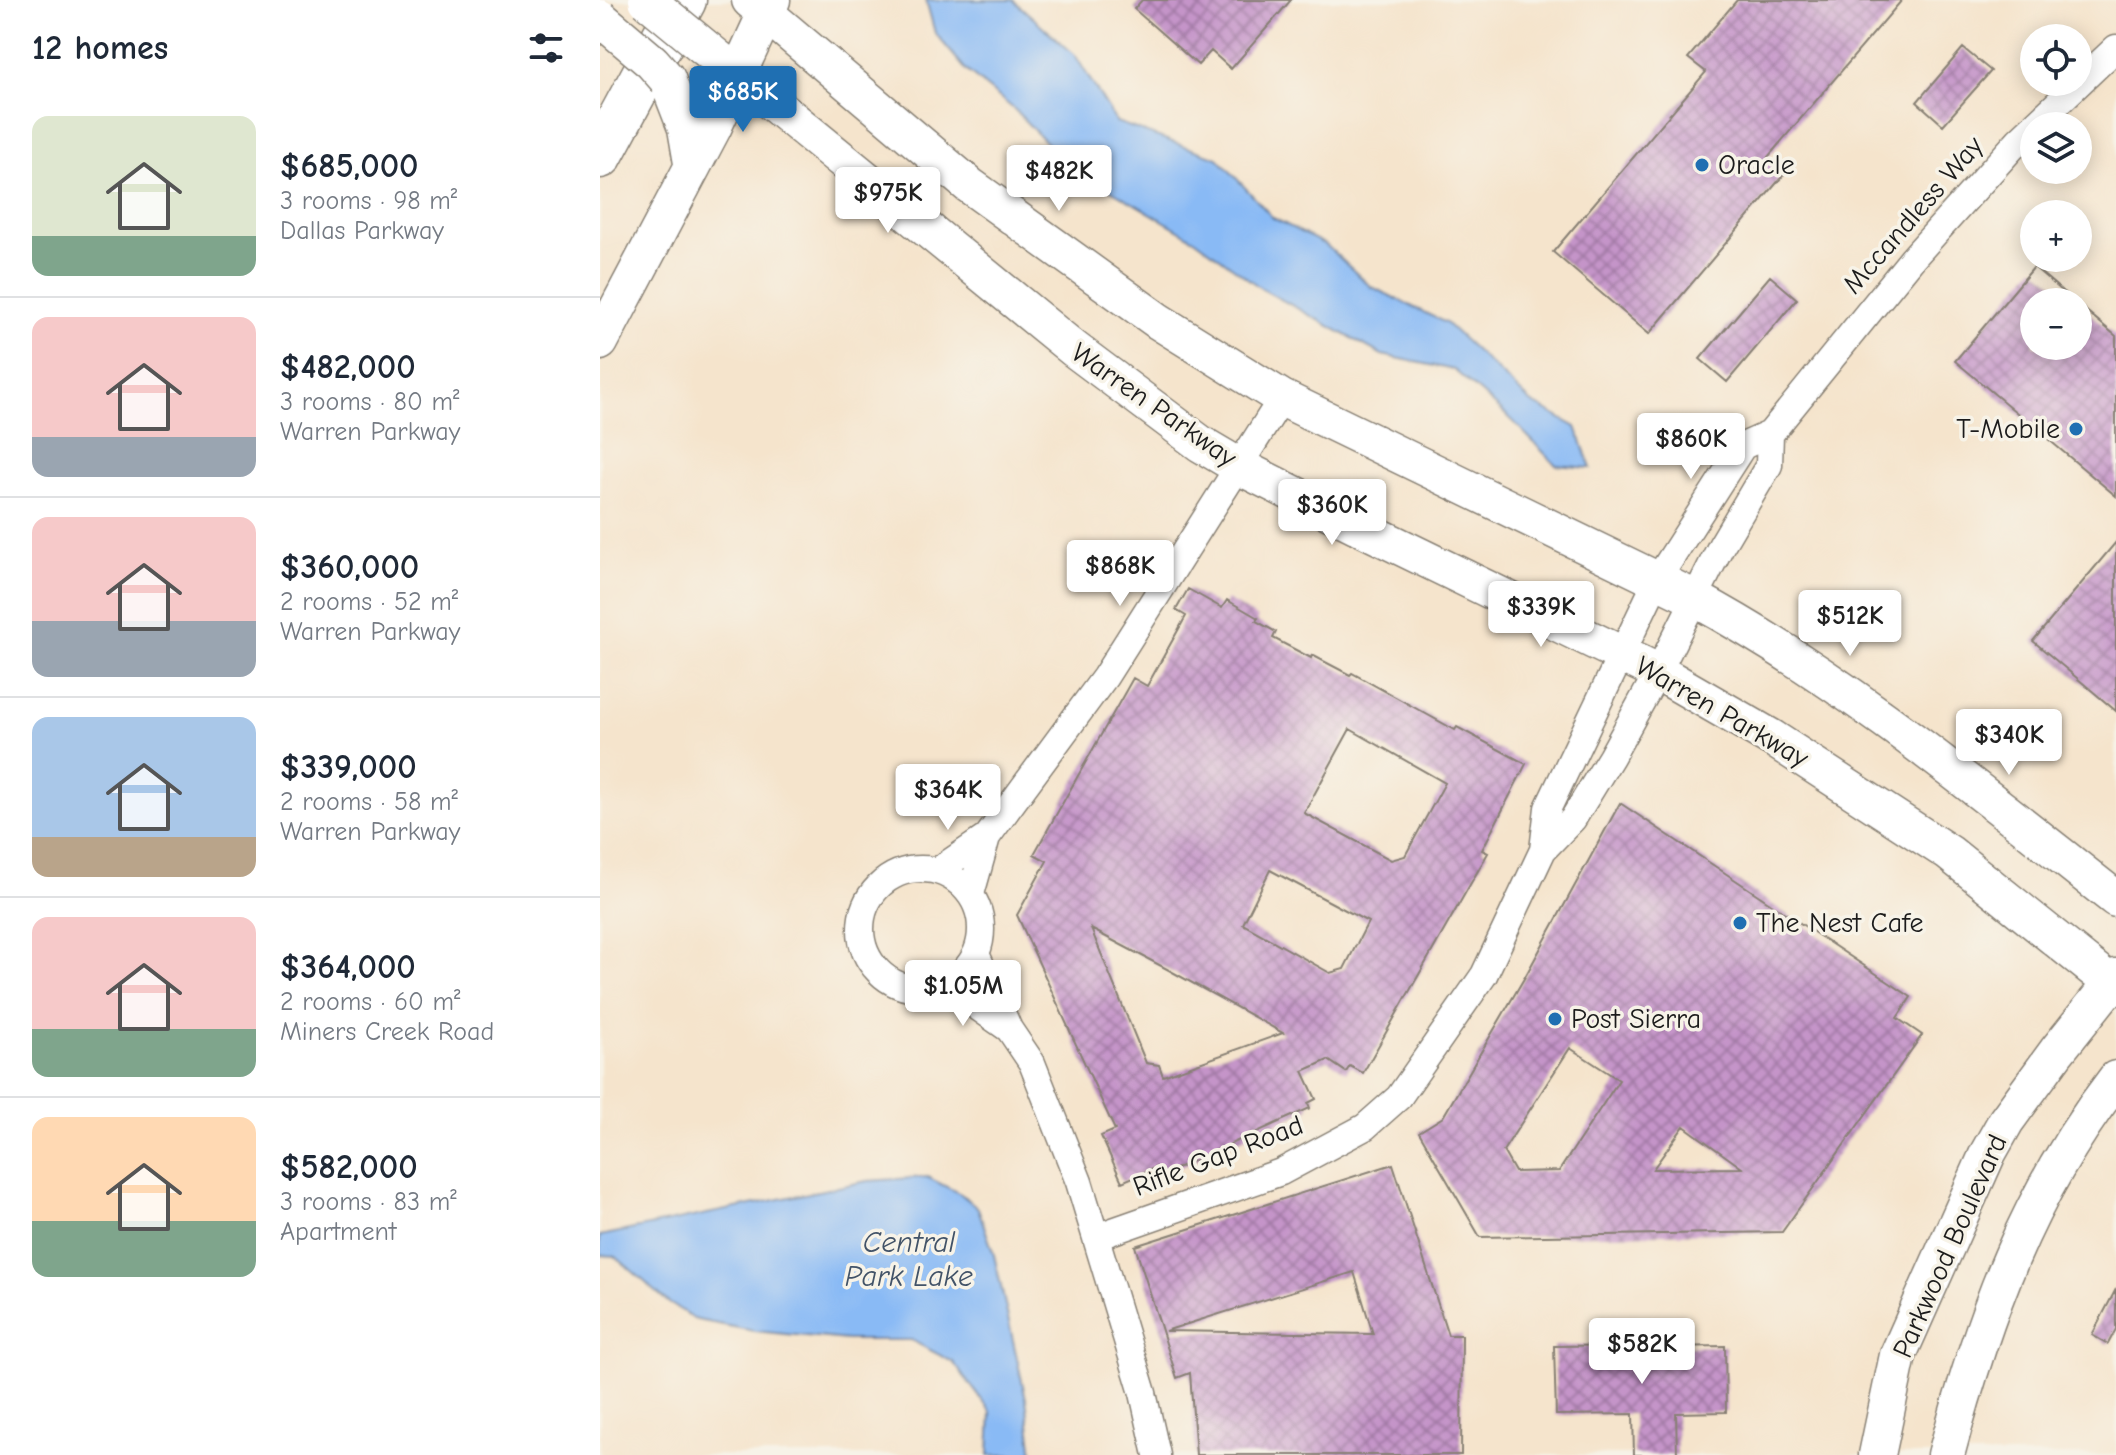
<!DOCTYPE html>
<html lang="en">
<head>
<meta charset="utf-8">
<style>
  :root { --surface:#fff; --page:#f6f6f7; --text:#1f2937; --muted:#747a83; --line:#e0e1e3; --accent:#1f6fb2 }
  body { margin:0; font-family:"Comic Neue",sans-serif; background:var(--page); color:var(--text); height:100vh; display:flex; flex-direction:column; font-size:30px; white-space:nowrap }
  * { box-sizing:border-box; margin:0 }
  p { font-size:26px; color:var(--muted) }
  .icon { flex:none; width:44px; height:44px; fill:none; stroke:currentColor; stroke-width:2; stroke-linecap:round; stroke-linejoin:round }
  .map { position:relative; flex:1; overflow:hidden }
  .sheet { display:flex; flex-direction:column; background:var(--surface); width:600px }
  .sheet>* { flex:none }
  .controls { position:absolute; left:1420px; top:24px; display:grid; gap:16px }
  .controls a { display:grid; place-items:center; width:72px; height:72px; border-radius:50%; background:var(--surface); box-shadow:0 4px 20px #0003; font-size:40px }
  .price { position:absolute; translate:-50% -68px; padding:0 18px; border-radius:8px; background:#fff; color:#222; font-size:26px; line-height:52px; filter:drop-shadow(0 2px 4px #0008) }
  .price::after { content:''; position:absolute; left:50%; top:48px; width:24px; height:18px; margin-left:-12px; background:inherit; clip-path:polygon(0 0,100% 0,50% 100%) }
  .price.selected { background:var(--accent); color:#fff }
  ul { padding:0; list-style:none }
  li { display:flex; align-items:center; gap:24px; height:200px; padding:0 32px }
  li+li { border-top:2px solid var(--line) }
  li span { display:grid; place-items:center; flex:none; width:224px; height:160px; border-radius:16px; color:#555 }
  li>.icon { margin-inline-start:auto }
  span .icon { width:96px; height:96px; fill:#fffc; stroke-width:1 }
  li b { font-size:34px }
  h2 { display:flex; justify-content:space-between; align-items:center; height:96px; padding:0 32px; font-size:34px }
  main { display:flex; flex:1; min-height:0 }
  .map>svg:first-child { display:block }
</style>
</head>
<body>
<main>
<section class="sheet">
<h2>12 homes<svg class="icon" aria-label="filters" viewBox="0 0 24 24"><path d="M4 7h16M4 17h16"/><circle cx="9" cy="7" r="2"/><circle cx="15" cy="17" r="2"/></svg></h2>
<ul>
<li><span style="background:linear-gradient(#dfe7d0 75%,#7fa58c 0)"><svg class="icon" aria-label="home" viewBox="0 0 24 24"><path d="M3 11l9-7 9 7M6 9v11h12V9"/></svg></span><div><b>$685,000</b><p>3 rooms · 98 m²</p><p>Dallas Parkway</p></div></li>
<li><span style="background:linear-gradient(#f6c9c9 75%,#9aa5b1 0)"><svg class="icon" aria-label="home" viewBox="0 0 24 24"><path d="M3 11l9-7 9 7M6 9v11h12V9"/></svg></span><div><b>$482,000</b><p>3 rooms · 80 m²</p><p>Warren Parkway</p></div></li>
<li><span style="background:linear-gradient(#f6c9c9 65%,#9aa5b1 0)"><svg class="icon" aria-label="home" viewBox="0 0 24 24"><path d="M3 11l9-7 9 7M6 9v11h12V9"/></svg></span><div><b>$360,000</b><p>2 rooms · 52 m²</p><p>Warren Parkway</p></div></li>
<li><span style="background:linear-gradient(#a9c7e8 75%,#b9a48a 0)"><svg class="icon" aria-label="home" viewBox="0 0 24 24"><path d="M3 11l9-7 9 7M6 9v11h12V9"/></svg></span><div><b>$339,000</b><p>2 rooms · 58 m²</p><p>Warren Parkway</p></div></li>
<li><span style="background:linear-gradient(#f6c9c9 70%,#7fa58c 0)"><svg class="icon" aria-label="home" viewBox="0 0 24 24"><path d="M3 11l9-7 9 7M6 9v11h12V9"/></svg></span><div><b>$364,000</b><p>2 rooms · 60 m²</p><p>Miners Creek Road</p></div></li>
<li><span style="background:linear-gradient(#ffd9b3 65%,#7fa58c 0)"><svg class="icon" aria-label="home" viewBox="0 0 24 24"><path d="M3 11l9-7 9 7M6 9v11h12V9"/></svg></span><div><b>$582,000</b><p>3 rooms · 83 m²</p><p>Apartment</p></div></li>
</ul>
</section>
<div class="map">
<svg width="1516" height="1455" viewBox="0 0 1516 1455">
  <defs>
    <pattern id="building-cross-hatch" width="8" height="8" patternUnits="userSpaceOnUse" patternTransform="scale(2)"><rect width="8" height="8" fill="#c594c9"/><path d="M0 0l8 8M0 8l8-8" fill="none" stroke="#9f78a2"/></pattern>
  </defs>
  <rect width="100%" height="100%" fill="#f7f3e8"/>
  <filter id="ink" filterUnits="userSpaceOnUse"><feTurbulence type="fractalNoise" baseFrequency=".0125" numOctaves="2"/><feDisplacementMap in="SourceGraphic" scale="16" xChannelSelector="R" yChannelSelector="G"/><feConvolveMatrix kernelMatrix="1 2 1 2 8 2 1 2 1" color-interpolation-filters="sRGB"/></filter>
  <filter id="wash" filterUnits="userSpaceOnUse"><feTurbulence type="fractalNoise" baseFrequency=".006" numOctaves="4" result="noise"/><feDisplacementMap in="SourceGraphic" scale="32" xChannelSelector="R" yChannelSelector="G"/><feGaussianBlur stdDeviation="1.8" result="paint"/><feColorMatrix in="noise" values="0 0 0 0 0 0 0 0 0 0 0 0 0 0 0 0 0 1.4 0 .05"/><feComposite in="paint" operator="in"/></filter>
  <g filter="url(#wash)">
    <rect width="100%" height="100%" fill="#f5e4cc"/>
    <path fill="#89baf5" stroke="#526b88" stroke-width="2" d="M326,0H413L475,55L516,122L618,158L673,218L726,245L770,286L846,323L931,402L976,427L991,468L956,465L910,418L854,370L782,355L662,289L596,240L465,163L415,110L367,71L335,33Z
      M327,1177L361,1194L378,1208L394,1255L426,1399L433,1455H389L391,1412L353,1362L311,1340H247L154,1331L97,1320L69,1303L15,1256L0,1255V1236L267,1181Z"/>
    <g id="blocks">
      <path fill="url(#building-cross-hatch)" fill-rule="evenodd" d="M542,0H691L631,69L611,51L598,65L534,9Z
        M1137,0H1302L1168,157L1186,172L1049,334L953,252L1106,72L1088,58Z
        M1363,48L1391,71L1343,125L1317,102Z
        M1434,267L1475,302H1434V346H1478V304L1516,336V496L1355,361Z
        M1170,276L1197,299L1127,382L1100,359Z
        M1516,542V711L1433,641Z
        M588,589L622,608L627,600L658,618L656,621L676,632L673,638L711,658L712,655L750,675L752,673L855,730L857,727L926,764L882,850L888,853L763,1073L750,1066L746,1072L728,1060L703,1071L716,1099L708,1103L710,1108L560,1176L556,1167L522,1182L501,1136L515,1130L417,915L447,861L434,854L533,678L547,686L586,616L576,610ZM750,729L845,783L805,856L791,860L704,813ZM670,870L768,922L744,969L730,973L643,924ZM491,929L567,969L683,1033L563,1076L559,1065L546,1063Z
        M1020,803L1311,997L1297,1018L1322,1035L1182,1232L880,1237L819,1132L843,1117L926,975ZM970,1048L1019,1080L959,1171L915,1172L903,1151ZM1084,1126L1142,1168L1053,1169Z
        M793,1164L848,1335H862L861,1455H596L590,1373L577,1378L535,1246ZM754,1272L773,1334L565,1331Z
        M1516,1289V1329L1508,1344L1492,1335Z
        M1042,1338H1066V1347L1125,1346L1126,1412L1076,1413L1077,1455H1034L1033,1414L956,1415L954,1346L1042,1345Z"/>
    </g>
  </g>
  <g filter="url(#ink)">
    <use href="#blocks" fill-opacity="0" stroke="#888074" stroke-width="2"/>
    <g fill="none" stroke-linecap="round" stroke-linejoin="round">
      <g stroke="#888074" stroke-width="29">
        <path id="street" d="M943,850L948,808L1057,580L1143,446L1170,434L1312,259L1419,140L1516,48
          M261 929a60 60 0 1 1 120 0a60 60 0 1 1-120 0Z
          M337,871L387,837L505,677L682,398
          M371,894L387,837
          M377,956L409,1029L432,1063L479,1182L543,1393L557,1455
          M346,985L409,1029
          M496,1237L681,1172L765,1127L799,1097L884,975L943,850L973,819L1011,757L1058,672L1121,546L1169,465L1170,434"/>
      </g>
      <g stroke="#888074" stroke-width="39">
        <path id="secondary" d="M150,0L369,185L558,321L682,398L1094,598C1247,681 1380,792 1516,899
          M109,51L474,349L601,444L640,467L760,527L1058,672L1172,738L1349,853L1516,987
          M67,79L86,128L92,163
          M0,342L113,128L172,0
          M1277,1455L1298,1355L1388,1153L1406,1121L1457,1051L1516,977
          M1346,1455C1383,1316 1427,1194 1516,1079"/>
      </g>
      <g stroke="#888074" stroke-width="47">
        <path id="highway" d="M0,156L84,0"/>
      </g>
      <use href="#street" stroke="#fff" stroke-width="26"/>
      <use href="#secondary" stroke="#fff" stroke-width="36"/>
      <use href="#highway" stroke="#fff" stroke-width="44"/>
      <g stroke="#888074" stroke-width="39" stroke-linecap="butt">
        <path id="secondary-bridge" d="M47,0L109,51
          M0,18L52,62L67,79"/>
      </g>
      <use href="#secondary-bridge" stroke="#fff" stroke-width="36"/>
    </g>
  </g>
  <g fill="#1f6fb2" stroke="#f7f3e8" stroke-width="3">
    <circle cx="1102" cy="165" r="8"/>
    <circle cx="1476" cy="429" r="8"/>
    <circle cx="1140" cy="923" r="8"/>
    <circle cx="955" cy="1019" r="8"/>
  </g>
  <g text-anchor="middle" dominant-baseline="central" stroke-width="7" stroke-linejoin="round" paint-order="stroke">
    <g font-size="28" fill="#1c1c1c" stroke="#f7f3e8" text-anchor="start">
      <text x="1118" y="165">Oracle</text>
      <text x="1460" y="429" text-anchor="end">T-Mobile</text>
      <text x="1156" y="923">The Nest Cafe</text>
      <text x="971" y="1019">Post Sierra</text>
    </g>
    <g font-size="28" fill="#1c1c1c" stroke="#f7f3e8">
      <text transform="translate(1313 215) rotate(-49)">Mccandless Way</text>
      <text transform="translate(554 405) rotate(35)">Warren Parkway</text>
      <text transform="translate(1122 712) rotate(30)">Warren Parkway</text>
      <text transform="translate(618 1156) rotate(-21)">Rifle Gap Road</text>
      <text transform="translate(1350 1246) rotate(-66)">Parkwood Boulevard</text>
    </g>
    <g font-size="30" font-style="italic" fill="#425368" stroke="#f7f3e8">
      <text x="309" y="1242">Central<tspan x="309" dy="34">Park Lake</tspan></text>
    </g>
  </g>
</svg>
<div class="controls">
<a><svg class="icon" aria-label="locate" viewBox="0 0 24 24"><circle cx="12" cy="12" r="6"/><path d="M12 2v4M12 18v4M2 12h4M18 12h4"/></svg></a>
<a><svg class="icon" aria-label="layers" viewBox="0 0 24 24"><path d="M12 4l9 5-9 5-9-5zM3 14l9 5 9-5"/></svg></a>
<a>+</a>
<a>−</a>
</div>
<b class="price selected" style="left:143px;top:134px">$685K</b>
<b class="price" style="left:459px;top:213px">$482K</b>
<b class="price" style="left:288px;top:235px">$975K</b>
<b class="price" style="left:1091px;top:481px">$860K</b>
<b class="price" style="left:732px;top:547px">$360K</b>
<b class="price" style="left:520px;top:608px">$868K</b>
<b class="price" style="left:941px;top:649px">$339K</b>
<b class="price" style="left:1250px;top:658px">$512K</b>
<b class="price" style="left:1409px;top:777px">$340K</b>
<b class="price" style="left:348px;top:832px">$364K</b>
<b class="price" style="left:363px;top:1028px">$1.05M</b>
<b class="price" style="left:1042px;top:1386px">$582K</b>
</div>
</main>
</body>
</html>
